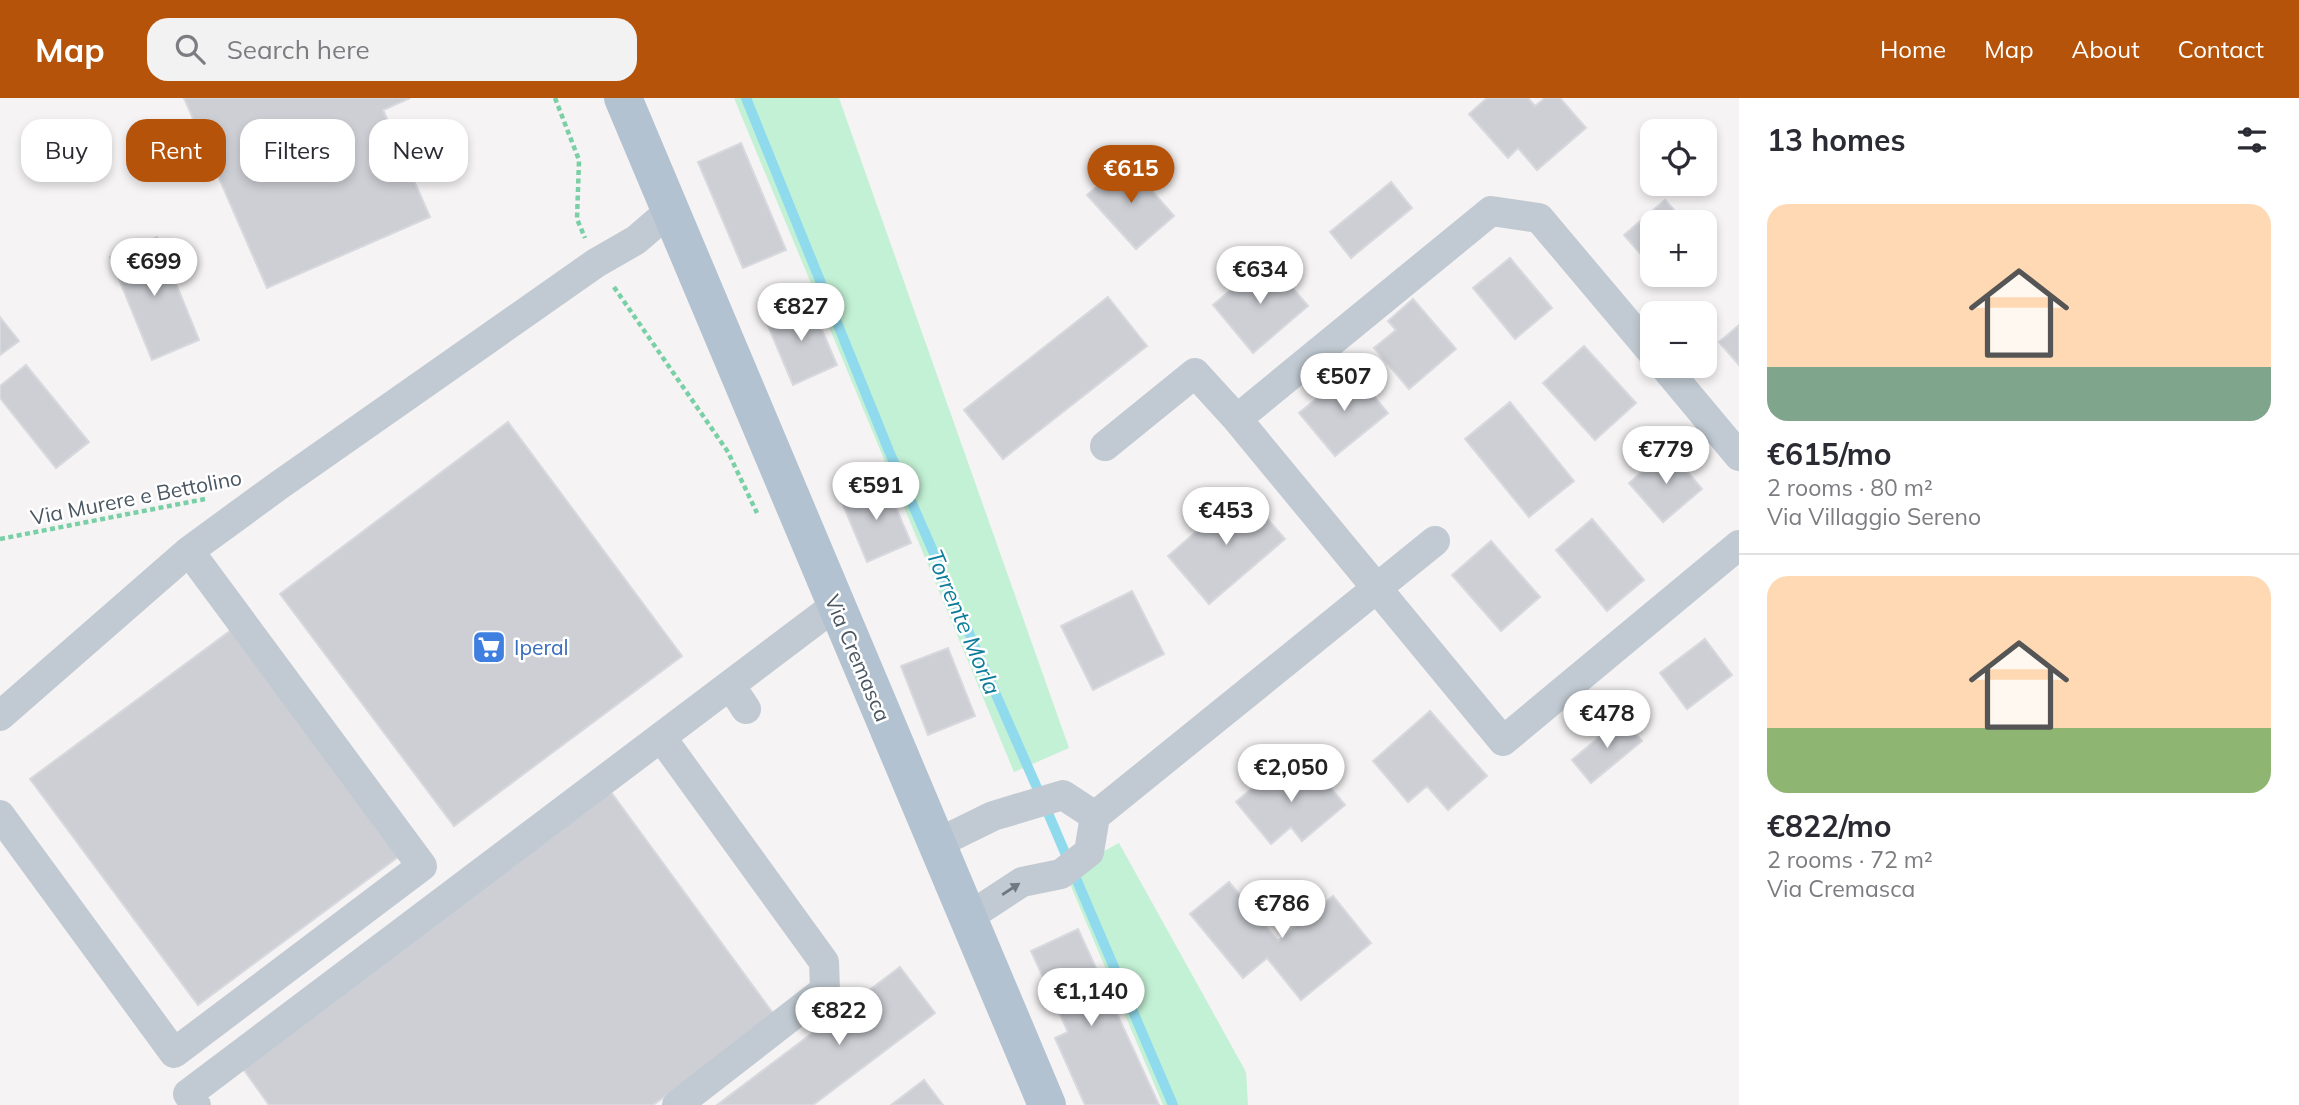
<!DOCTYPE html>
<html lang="en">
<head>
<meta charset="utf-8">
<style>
  :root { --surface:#fff; --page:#f2f2f3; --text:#2b2b33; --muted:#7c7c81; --line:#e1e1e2; --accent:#b45309 }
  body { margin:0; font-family:Mulish,sans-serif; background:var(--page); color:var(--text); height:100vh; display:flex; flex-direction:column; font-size:26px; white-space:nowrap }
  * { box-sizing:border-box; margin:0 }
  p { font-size:23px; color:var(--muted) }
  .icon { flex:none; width:38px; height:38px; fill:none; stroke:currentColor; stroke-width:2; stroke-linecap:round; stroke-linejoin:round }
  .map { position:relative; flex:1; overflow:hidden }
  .drawer { display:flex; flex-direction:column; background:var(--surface); width:560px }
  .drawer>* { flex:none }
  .top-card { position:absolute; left:21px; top:21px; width:665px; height:63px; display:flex; gap:14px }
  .controls { position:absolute; left:1640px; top:21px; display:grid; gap:14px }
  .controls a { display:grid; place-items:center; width:77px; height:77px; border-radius:14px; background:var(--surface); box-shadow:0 4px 10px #0003; font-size:35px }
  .price { position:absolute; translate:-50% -60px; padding:0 16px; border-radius:24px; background:#fff; color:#222; font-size:23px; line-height:46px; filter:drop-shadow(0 2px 4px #0008) }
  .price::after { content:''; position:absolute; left:50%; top:42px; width:21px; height:16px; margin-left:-10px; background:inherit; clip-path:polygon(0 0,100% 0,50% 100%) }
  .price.active { background:var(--accent); color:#fff }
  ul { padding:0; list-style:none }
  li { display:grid; align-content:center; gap:14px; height:371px; padding:0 28px }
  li+li { border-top:2px solid var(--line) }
  li span { display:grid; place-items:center; height:217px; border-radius:21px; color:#555 }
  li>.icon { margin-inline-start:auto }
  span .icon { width:126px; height:126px; fill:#fffc; stroke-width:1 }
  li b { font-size:30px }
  h2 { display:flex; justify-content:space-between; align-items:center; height:84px; padding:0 28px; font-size:30px }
  .tag { padding:0 24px; border-radius:21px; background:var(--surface); box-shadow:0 4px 10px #0003; font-size:24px; line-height:63px }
  .tag.active { background:var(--accent); color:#fff }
  header { display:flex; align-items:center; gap:42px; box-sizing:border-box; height:98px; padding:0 35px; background:var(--accent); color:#fff }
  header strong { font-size:33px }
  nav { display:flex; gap:38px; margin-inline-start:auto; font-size:24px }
  .search { width:490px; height:63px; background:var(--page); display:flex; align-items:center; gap:18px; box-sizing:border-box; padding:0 24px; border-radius:21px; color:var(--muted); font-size:26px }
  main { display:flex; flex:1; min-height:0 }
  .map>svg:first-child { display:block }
</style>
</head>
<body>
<header>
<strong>Map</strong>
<div class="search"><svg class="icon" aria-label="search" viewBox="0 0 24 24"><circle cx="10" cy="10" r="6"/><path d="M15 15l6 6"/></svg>Search here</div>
<nav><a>Home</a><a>Map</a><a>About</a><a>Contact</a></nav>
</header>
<main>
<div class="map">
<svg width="1739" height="1007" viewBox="0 0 1739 1007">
  <rect width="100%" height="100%" fill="#f5f3f3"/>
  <path fill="#c3f1d5" d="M734,0H839L1069,650L1014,674Z
    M1119,745L1246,974L1248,1007H1163L1065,774Z"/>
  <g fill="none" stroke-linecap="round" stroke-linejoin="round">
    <path stroke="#90daee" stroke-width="10" d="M746,0L889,353L1045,708L1173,1007"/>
  </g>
  <path fill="#cdcfd5" stroke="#d7d9de" stroke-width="2" d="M184,0H410L383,12L430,119L267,190Z
    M1487,0H1528L1535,8L1545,0H1560L1586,30L1537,72L1518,50L1508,60L1469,16Z
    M741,45L786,152L743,170L698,64Z
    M1126,63L1174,118L1136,151L1087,97Z
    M1391,84L1412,110L1351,160L1330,134Z
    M1665,102L1685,124H1652V169L1624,137Z
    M157,139L199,242L152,262L110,159Z
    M1510,160L1552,210L1515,241L1473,190Z
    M1268,161L1308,208L1253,255L1213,207Z
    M1659,177H1682L1669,188Z
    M1108,199L1147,248L1003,361L964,312Z
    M1413,201L1456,251L1409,291L1374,250L1396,232L1388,223Z
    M810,204L837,267L793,287L766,223Z
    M0,219L19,243L0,257Z
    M1739,227V267L1719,244Z
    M1584,248L1636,305L1595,342L1543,285Z
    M26,267L89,344L56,370L0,300V288Z
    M1352,272L1388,315L1335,358L1299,315Z
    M1510,304L1574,383L1529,419L1465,341Z
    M508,324L682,558L454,728L280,496Z
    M1668,351L1702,391L1663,424L1629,385Z
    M885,384L911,445L867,464L841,402Z
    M1243,393L1285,441L1209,506L1168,458Z
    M1592,421L1644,482L1607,513L1556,452Z
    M1491,443L1540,499L1501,533L1452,477Z
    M1132,493L1164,556L1093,592L1061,528Z
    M234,530L402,756L198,907L30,681Z
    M1705,541L1732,577L1687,611L1660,575Z
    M948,550L975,618L928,637L901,568Z
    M1430,613L1487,678L1448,712L1427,688L1408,704L1373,663Z
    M1622,620L1642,643L1591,685L1572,662Z
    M1308,663L1345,707L1302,743L1291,729L1271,746L1236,704L1272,674L1282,685Z
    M608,690L775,918L653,1007H269L236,961Z
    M1229,784L1278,843L1333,798L1371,845L1301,902L1267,860L1243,880L1190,816Z
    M1078,831L1159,1007H1085L1055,940L1068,934L1031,853Z
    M900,869L935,915L813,1007H717Z
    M924,982L943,1007H891Z"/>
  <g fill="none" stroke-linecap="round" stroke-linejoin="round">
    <path stroke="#7ad0a6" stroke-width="4.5" stroke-dasharray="5 3.5" stroke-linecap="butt" d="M555,0L579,62L577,121L585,140
      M614,189L728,354L757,415
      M0,441L205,401"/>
    <path stroke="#c1cad2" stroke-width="30" d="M1664,268L1739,358
      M1237,321L1491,113L1539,120L1652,254
      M1105,348L1195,275L1237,321L1503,643L1739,447
      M730,587L746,611
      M0,618L189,453L278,388L596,165L636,142L672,111
      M661,639L824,864L825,892L677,1007
      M0,717L174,955L422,768L189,453
      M1095,718L1435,443
      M936,746L993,718L1063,697L1095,718L1089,754L1061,776L1022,784L967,820
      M196,1007L188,996L836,507"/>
    <path stroke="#b3c2d1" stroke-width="38" d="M623,0L1047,1007"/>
  </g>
  <defs><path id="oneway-solid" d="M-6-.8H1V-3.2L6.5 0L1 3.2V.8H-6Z" transform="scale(1.75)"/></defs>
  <use fill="#6e7983" href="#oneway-solid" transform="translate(1011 791) rotate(-33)"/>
  <defs>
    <g id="supermarket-square" transform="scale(1.75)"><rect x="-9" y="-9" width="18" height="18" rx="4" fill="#3f7fe0" stroke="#fff"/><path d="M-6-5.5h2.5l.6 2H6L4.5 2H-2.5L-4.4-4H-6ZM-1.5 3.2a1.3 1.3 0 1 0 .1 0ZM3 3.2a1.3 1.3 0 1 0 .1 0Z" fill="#fff"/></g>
  </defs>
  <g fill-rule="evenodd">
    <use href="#supermarket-square" x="489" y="549"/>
  </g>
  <g text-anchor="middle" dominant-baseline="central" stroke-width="5" stroke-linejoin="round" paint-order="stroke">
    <g font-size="21" fill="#4a5661" stroke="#fff">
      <text transform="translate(136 399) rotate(-11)">Via Murere e Bettolino</text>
      <text transform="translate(858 560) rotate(67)">Via Cremasca</text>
    </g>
    <g font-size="21" fill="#366cbe" stroke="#fff" text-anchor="start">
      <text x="514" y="549">Iperal</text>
    </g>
    <g font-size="23" font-style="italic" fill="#0c7c9b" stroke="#fff">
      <text transform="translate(964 524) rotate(67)">Torrente Morla</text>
    </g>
  </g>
</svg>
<div class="controls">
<a><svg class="icon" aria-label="locate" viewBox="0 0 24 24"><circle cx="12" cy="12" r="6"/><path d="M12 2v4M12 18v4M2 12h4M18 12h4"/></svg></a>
<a>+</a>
<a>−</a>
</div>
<b class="price active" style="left:1131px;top:107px">€615</b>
<b class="price" style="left:154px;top:200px">€699</b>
<b class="price" style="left:1260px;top:208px">€634</b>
<b class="price" style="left:801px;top:245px">€827</b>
<b class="price" style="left:1344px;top:315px">€507</b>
<b class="price" style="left:1666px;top:388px">€779</b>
<b class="price" style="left:876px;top:424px">€591</b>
<b class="price" style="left:1226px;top:449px">€453</b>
<b class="price" style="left:1607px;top:652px">€478</b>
<b class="price" style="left:1291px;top:706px">€2,050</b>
<b class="price" style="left:1282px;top:842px">€786</b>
<b class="price" style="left:1091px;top:930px">€1,140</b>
<b class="price" style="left:839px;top:949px">€822</b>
<div class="top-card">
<a class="tag">Buy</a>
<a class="tag active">Rent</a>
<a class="tag">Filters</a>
<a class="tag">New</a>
</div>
</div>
<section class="drawer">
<h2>13 homes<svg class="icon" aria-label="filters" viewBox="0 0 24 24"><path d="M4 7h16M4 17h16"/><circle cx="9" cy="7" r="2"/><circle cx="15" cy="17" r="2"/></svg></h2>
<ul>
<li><span style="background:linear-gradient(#ffd9b3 75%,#7fa58c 0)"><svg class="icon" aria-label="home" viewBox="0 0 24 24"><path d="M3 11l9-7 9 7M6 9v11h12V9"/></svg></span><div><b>€615/mo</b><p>2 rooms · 80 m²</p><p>Via Villaggio Sereno</p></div></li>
<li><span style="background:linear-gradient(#ffd9b3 70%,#8fb573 0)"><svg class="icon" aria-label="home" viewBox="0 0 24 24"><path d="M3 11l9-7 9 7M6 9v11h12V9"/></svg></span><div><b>€822/mo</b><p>2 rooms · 72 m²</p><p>Via Cremasca</p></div></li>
</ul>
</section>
</main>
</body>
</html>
